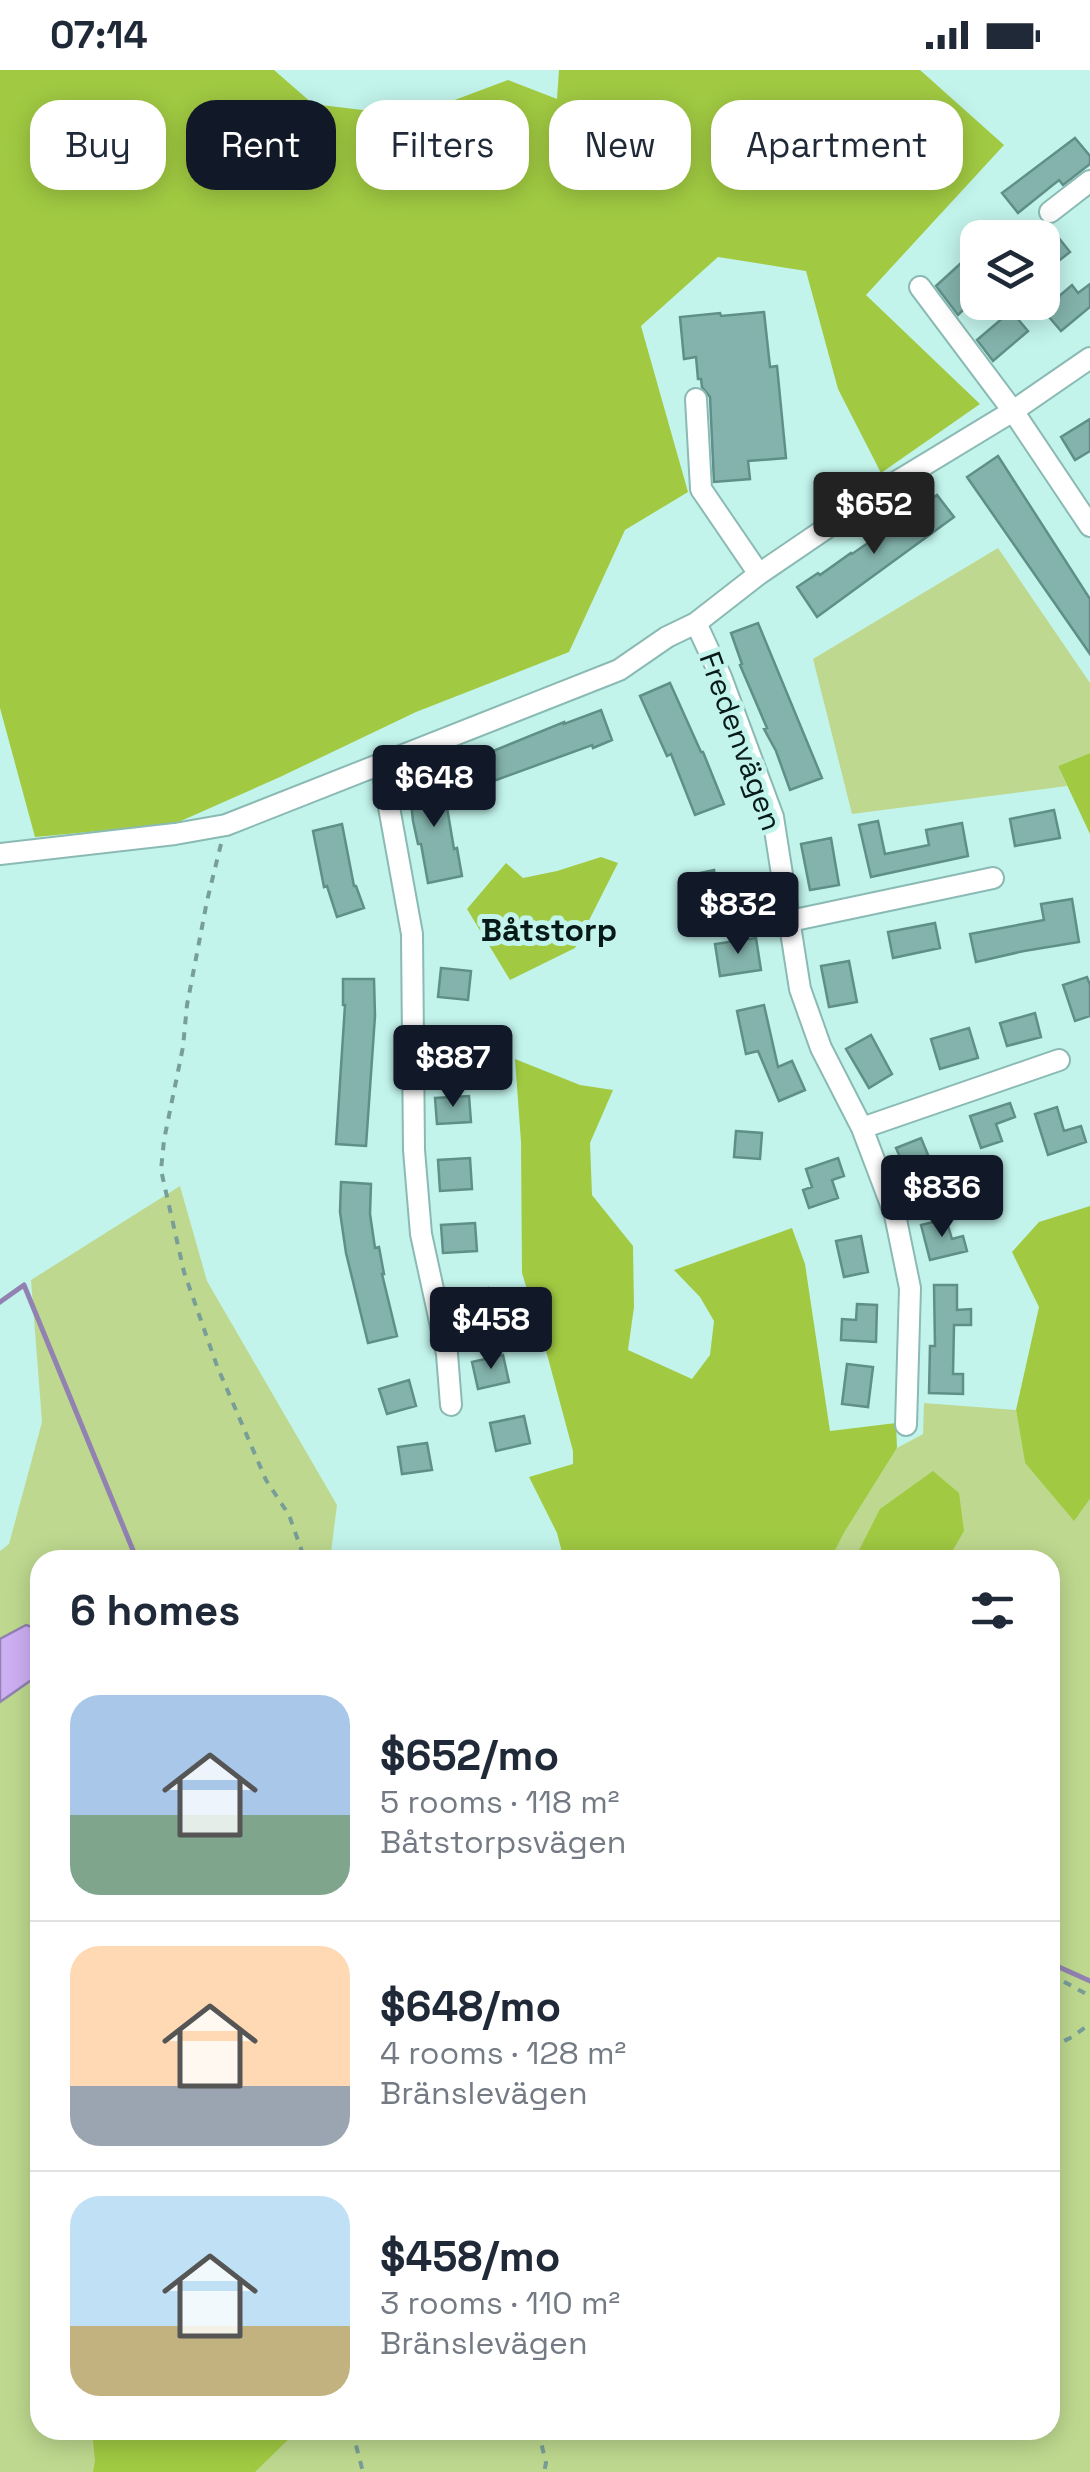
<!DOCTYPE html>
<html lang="en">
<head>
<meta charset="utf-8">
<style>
  :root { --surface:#fff; --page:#f6f6f7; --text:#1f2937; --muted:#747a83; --line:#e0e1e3; --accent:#111827 }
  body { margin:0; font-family:"Space Grotesk",sans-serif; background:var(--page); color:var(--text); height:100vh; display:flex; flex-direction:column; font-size:38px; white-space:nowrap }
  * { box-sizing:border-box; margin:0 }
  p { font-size:32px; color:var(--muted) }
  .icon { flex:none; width:55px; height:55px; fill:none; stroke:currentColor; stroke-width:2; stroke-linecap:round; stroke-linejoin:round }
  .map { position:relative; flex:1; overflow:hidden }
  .sheet { position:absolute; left:30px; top:1480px; width:1030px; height:890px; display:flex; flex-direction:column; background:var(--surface); border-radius:30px; box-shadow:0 5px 25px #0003 }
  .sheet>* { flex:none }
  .guide { position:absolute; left:30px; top:30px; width:1030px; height:90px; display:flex; gap:20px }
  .buttons { position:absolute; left:960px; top:150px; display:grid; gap:20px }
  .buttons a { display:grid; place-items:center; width:100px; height:100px; border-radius:20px; background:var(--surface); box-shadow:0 5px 25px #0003; font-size:50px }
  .price { position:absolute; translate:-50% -85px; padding:0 22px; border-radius:10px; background:var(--accent); color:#fff; font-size:32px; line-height:65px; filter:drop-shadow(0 2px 5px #0008) }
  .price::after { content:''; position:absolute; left:50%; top:60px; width:30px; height:22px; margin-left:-15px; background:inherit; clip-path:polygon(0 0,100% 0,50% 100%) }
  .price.current { background:#222; color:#fff }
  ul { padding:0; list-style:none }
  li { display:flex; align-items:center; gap:30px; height:250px; padding:0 40px }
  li+li { border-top:2px solid var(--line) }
  li span { display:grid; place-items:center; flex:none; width:280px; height:200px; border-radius:30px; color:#555 }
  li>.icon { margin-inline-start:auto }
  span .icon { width:120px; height:120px; fill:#fffc; stroke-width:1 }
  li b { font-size:42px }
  h2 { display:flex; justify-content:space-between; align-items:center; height:120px; padding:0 40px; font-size:42px }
  .chip { padding:0 35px; border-radius:30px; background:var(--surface); box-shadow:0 5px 25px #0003; font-size:35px; line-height:90px }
  .chip.current { background:var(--accent); color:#fff }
  .status { display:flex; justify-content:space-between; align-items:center; height:70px; padding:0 50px; background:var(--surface); direction:ltr }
  .status svg { height:28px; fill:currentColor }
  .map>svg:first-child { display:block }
</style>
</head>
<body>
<div class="status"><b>07:14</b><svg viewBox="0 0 49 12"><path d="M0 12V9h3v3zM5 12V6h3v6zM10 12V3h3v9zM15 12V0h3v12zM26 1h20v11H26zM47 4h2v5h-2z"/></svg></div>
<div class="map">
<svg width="1090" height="2402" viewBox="0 0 1090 2402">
  <rect width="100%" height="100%" fill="#c2f4ec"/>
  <path fill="#bed98f" d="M998,478L1090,613V683L1058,696L1067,716L852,744L813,589Z
    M180,1116L207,1211L337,1435L330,1490H40V2360H1050V1490H830L844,1463L897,1378L923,1364L924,1333L1016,1340L1025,1393L1074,1450L1090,1429V2402H0V1481L9,1474L42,1352L31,1210Z"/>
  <path fill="#a1ca42" d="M0,0H274L313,34L412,46L508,10L557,29L559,0H920L1004,75L866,225L980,334L881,403L838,319L806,201L718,187L641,256L688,422L625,460L569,582L416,642L280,707L174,754L35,767L0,638Z
    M1090,683V764L1058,696Z
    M601,787L618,793L575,878L510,910L467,839L506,793L523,808L557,801Z
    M515,989L580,1015L613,1020L590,1073L592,1125L633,1176L634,1237L628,1280L692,1309L710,1285L714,1251L700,1227L674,1200L792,1158L805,1194L830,1361L896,1353L897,1378L844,1463L830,1490H564L557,1463L529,1407L573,1394V1381L548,1288L522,1203L521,1072Z
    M1090,1136V1429L1074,1451L1025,1393L1016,1340L1039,1237L1012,1182L1039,1152Z
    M933,1401L959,1423L964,1461L947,1490H854L880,1439Z
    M92,2360H298L255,2402H93L95,2391Z"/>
  <path fill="#cdaff4" stroke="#9282b2" stroke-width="2.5" d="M26,1555L40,1560V1604L0,1632V1569Z"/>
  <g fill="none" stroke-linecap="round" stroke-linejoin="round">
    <path stroke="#9282b2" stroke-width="5" d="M0,1232L24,1215L137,1490
      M1050,1893L1090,1911"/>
  </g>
  <path fill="#83b3ac" stroke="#608f88" stroke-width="2.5" d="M1075,68L1090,86V94L1063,115L1059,110L1018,143L1002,123Z
    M1050,157L1070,182L1042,204V164Z
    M960,194L978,212V226L958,245L936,216Z
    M1090,214V237L1061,261L1043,240L1072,215L1078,223Z
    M1011,241L1028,261L993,291L977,270Z
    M764,242L770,297L777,296L786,388L748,391L750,409L714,412L710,327L702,317L701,309H698L696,287L684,289L680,247L720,243L721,246Z
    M1090,349V381L1075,390L1061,367Z
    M998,386L1090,529V584L967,407Z
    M937,425L954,447L817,547L797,517L818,503L820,505L851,483L852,484Z
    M758,553L822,708L790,720L776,681L764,659L767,658L740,595L742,594L731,563Z
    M670,613L701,682H703L724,734L695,745L671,684L667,686L640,626Z
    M601,640L612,670L593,678L592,675L491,712L481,686L564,652V654Z
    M442,708L454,779L457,778L462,806L428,813L421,774H418L413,751L409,714Z
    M1054,740L1060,768L1015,776L1010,749Z
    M878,751L885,784L929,775L926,760L962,753L968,786L871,807L859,755Z
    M342,754L354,816H356L364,838L337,847L327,816L324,817L313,761Z
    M831,768L839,815L810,820L801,774Z
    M714,800L717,814L738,810L742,832L698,840L691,805Z
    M1072,829L1079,872L1024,881L976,892L970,864L1044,850L1041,834Z
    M935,853L940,878L893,888L888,862Z
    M756,868L761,900L720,906L715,874Z
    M849,891L857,932L829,937L821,896Z
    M441,898L471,901L468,930L438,927Z
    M1087,907L1090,915V946L1075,951L1063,915Z
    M343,909H374L375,946L366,1076L336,1074L345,935H343Z
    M764,935L778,997L792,991L805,1020L779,1031L758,981L746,984L737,941Z
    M1035,943L1041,967L1007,976L1000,953Z
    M969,958L978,988L940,999L931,969Z
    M871,965L892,1004L869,1018L846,979Z
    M438,966H470V995H437Z
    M469,1026L471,1052L437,1054L435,1028Z
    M1010,1033L1015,1047L996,1054L1002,1071L981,1078L970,1046Z
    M1057,1037L1064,1061L1081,1056L1086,1072L1048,1085L1035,1044Z
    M736,1061L762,1063L760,1089L734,1087Z
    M921,1068L938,1109L914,1119L896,1078Z
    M470,1088L472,1119L440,1121L438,1090Z
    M838,1088L844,1106L832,1110L838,1128L809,1138L803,1120L812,1117L806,1099Z
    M341,1112L371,1114L370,1144L375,1178L379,1177L384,1204H382L397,1266L368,1273L346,1183L340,1142Z
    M946,1149L952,1169L963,1166L967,1181L930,1190L921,1155Z
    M475,1153L477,1181L443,1183L441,1155Z
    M861,1166L868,1202L844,1207L836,1171Z
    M934,1215H957V1240L971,1239V1255H954L953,1304H963V1324L929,1323L930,1276H935Z
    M488,1218L494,1243L462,1252L455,1227Z
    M857,1234L877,1235L876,1272L841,1270L842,1249L856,1250Z
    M503,1285L509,1312L478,1319L472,1292Z
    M847,1294L873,1297L868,1337L842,1334Z
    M409,1310L416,1336L387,1344L379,1319Z
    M524,1346L530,1373L496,1381L490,1353Z
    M427,1373L432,1400L402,1404L398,1377Z"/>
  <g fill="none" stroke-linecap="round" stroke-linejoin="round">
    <g stroke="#8abab3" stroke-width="24">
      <path id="street" d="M1050,142L1090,111
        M920,217L1013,341L1090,456
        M696,329L701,419L759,504
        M696,553L721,607L773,747L800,919L821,978L862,1058L895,1145L910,1218L906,1355
        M381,693L412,864L414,1080L421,1164L447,1284L451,1335
        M0,784L175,764L226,755L619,600L667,567L696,553L759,504L878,423L1013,341L1090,288
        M790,851L993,808
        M862,1058L1059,990"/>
    </g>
    <path stroke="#789e98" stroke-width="4" stroke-dasharray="8 8" stroke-linecap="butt" d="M221,774L207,831L187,935L183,977L164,1070L161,1100L184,1202L217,1296L266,1410L289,1445L305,1490
      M1050,1904L1090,1926
      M1050,1978L1072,1967L1090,1954
      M352,2360L363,2402
      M538,2360L546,2393L544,2402"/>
    <use href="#street" stroke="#fff" stroke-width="20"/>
  </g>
  <g text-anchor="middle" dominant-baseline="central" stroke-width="10" stroke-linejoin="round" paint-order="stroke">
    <g font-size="30" fill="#071a18" stroke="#c2f4ec">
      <text transform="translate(741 671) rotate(70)">Fredenvägen</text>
    </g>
    <g font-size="32" font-weight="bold" fill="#071a18" stroke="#c2f4ec">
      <text x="549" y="860">Båtstorp</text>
    </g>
  </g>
</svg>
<div class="buttons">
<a><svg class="icon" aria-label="layers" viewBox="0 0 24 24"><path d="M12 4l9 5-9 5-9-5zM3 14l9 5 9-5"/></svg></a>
</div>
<b class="price current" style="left:874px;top:487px">$652</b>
<b class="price" style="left:434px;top:760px">$648</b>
<b class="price" style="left:738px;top:887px">$832</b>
<b class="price" style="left:453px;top:1040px">$887</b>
<b class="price" style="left:942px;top:1170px">$836</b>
<b class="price" style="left:491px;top:1302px">$458</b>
<div class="guide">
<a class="chip">Buy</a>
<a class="chip current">Rent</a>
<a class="chip">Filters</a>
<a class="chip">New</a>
<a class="chip">Apartment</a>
</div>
<section class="sheet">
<h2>6 homes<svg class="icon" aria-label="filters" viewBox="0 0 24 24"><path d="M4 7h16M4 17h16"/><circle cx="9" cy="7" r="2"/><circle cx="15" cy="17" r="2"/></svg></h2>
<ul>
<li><span style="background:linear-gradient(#a9c7e8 60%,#7fa58c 0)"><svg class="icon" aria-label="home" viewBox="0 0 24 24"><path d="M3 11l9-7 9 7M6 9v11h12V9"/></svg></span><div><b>$652/mo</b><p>5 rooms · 118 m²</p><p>Båtstorpsvägen</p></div></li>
<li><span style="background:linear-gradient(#ffd9b3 70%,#9aa5b1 0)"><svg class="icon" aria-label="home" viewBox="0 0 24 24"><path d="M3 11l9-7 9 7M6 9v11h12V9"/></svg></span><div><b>$648/mo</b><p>4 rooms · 128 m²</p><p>Bränslevägen</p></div></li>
<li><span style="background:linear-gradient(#bfe0f5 65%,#c2b280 0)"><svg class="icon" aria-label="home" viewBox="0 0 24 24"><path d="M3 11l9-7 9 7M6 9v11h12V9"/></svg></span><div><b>$458/mo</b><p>3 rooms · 110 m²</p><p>Bränslevägen</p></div></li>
</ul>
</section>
</div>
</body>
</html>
